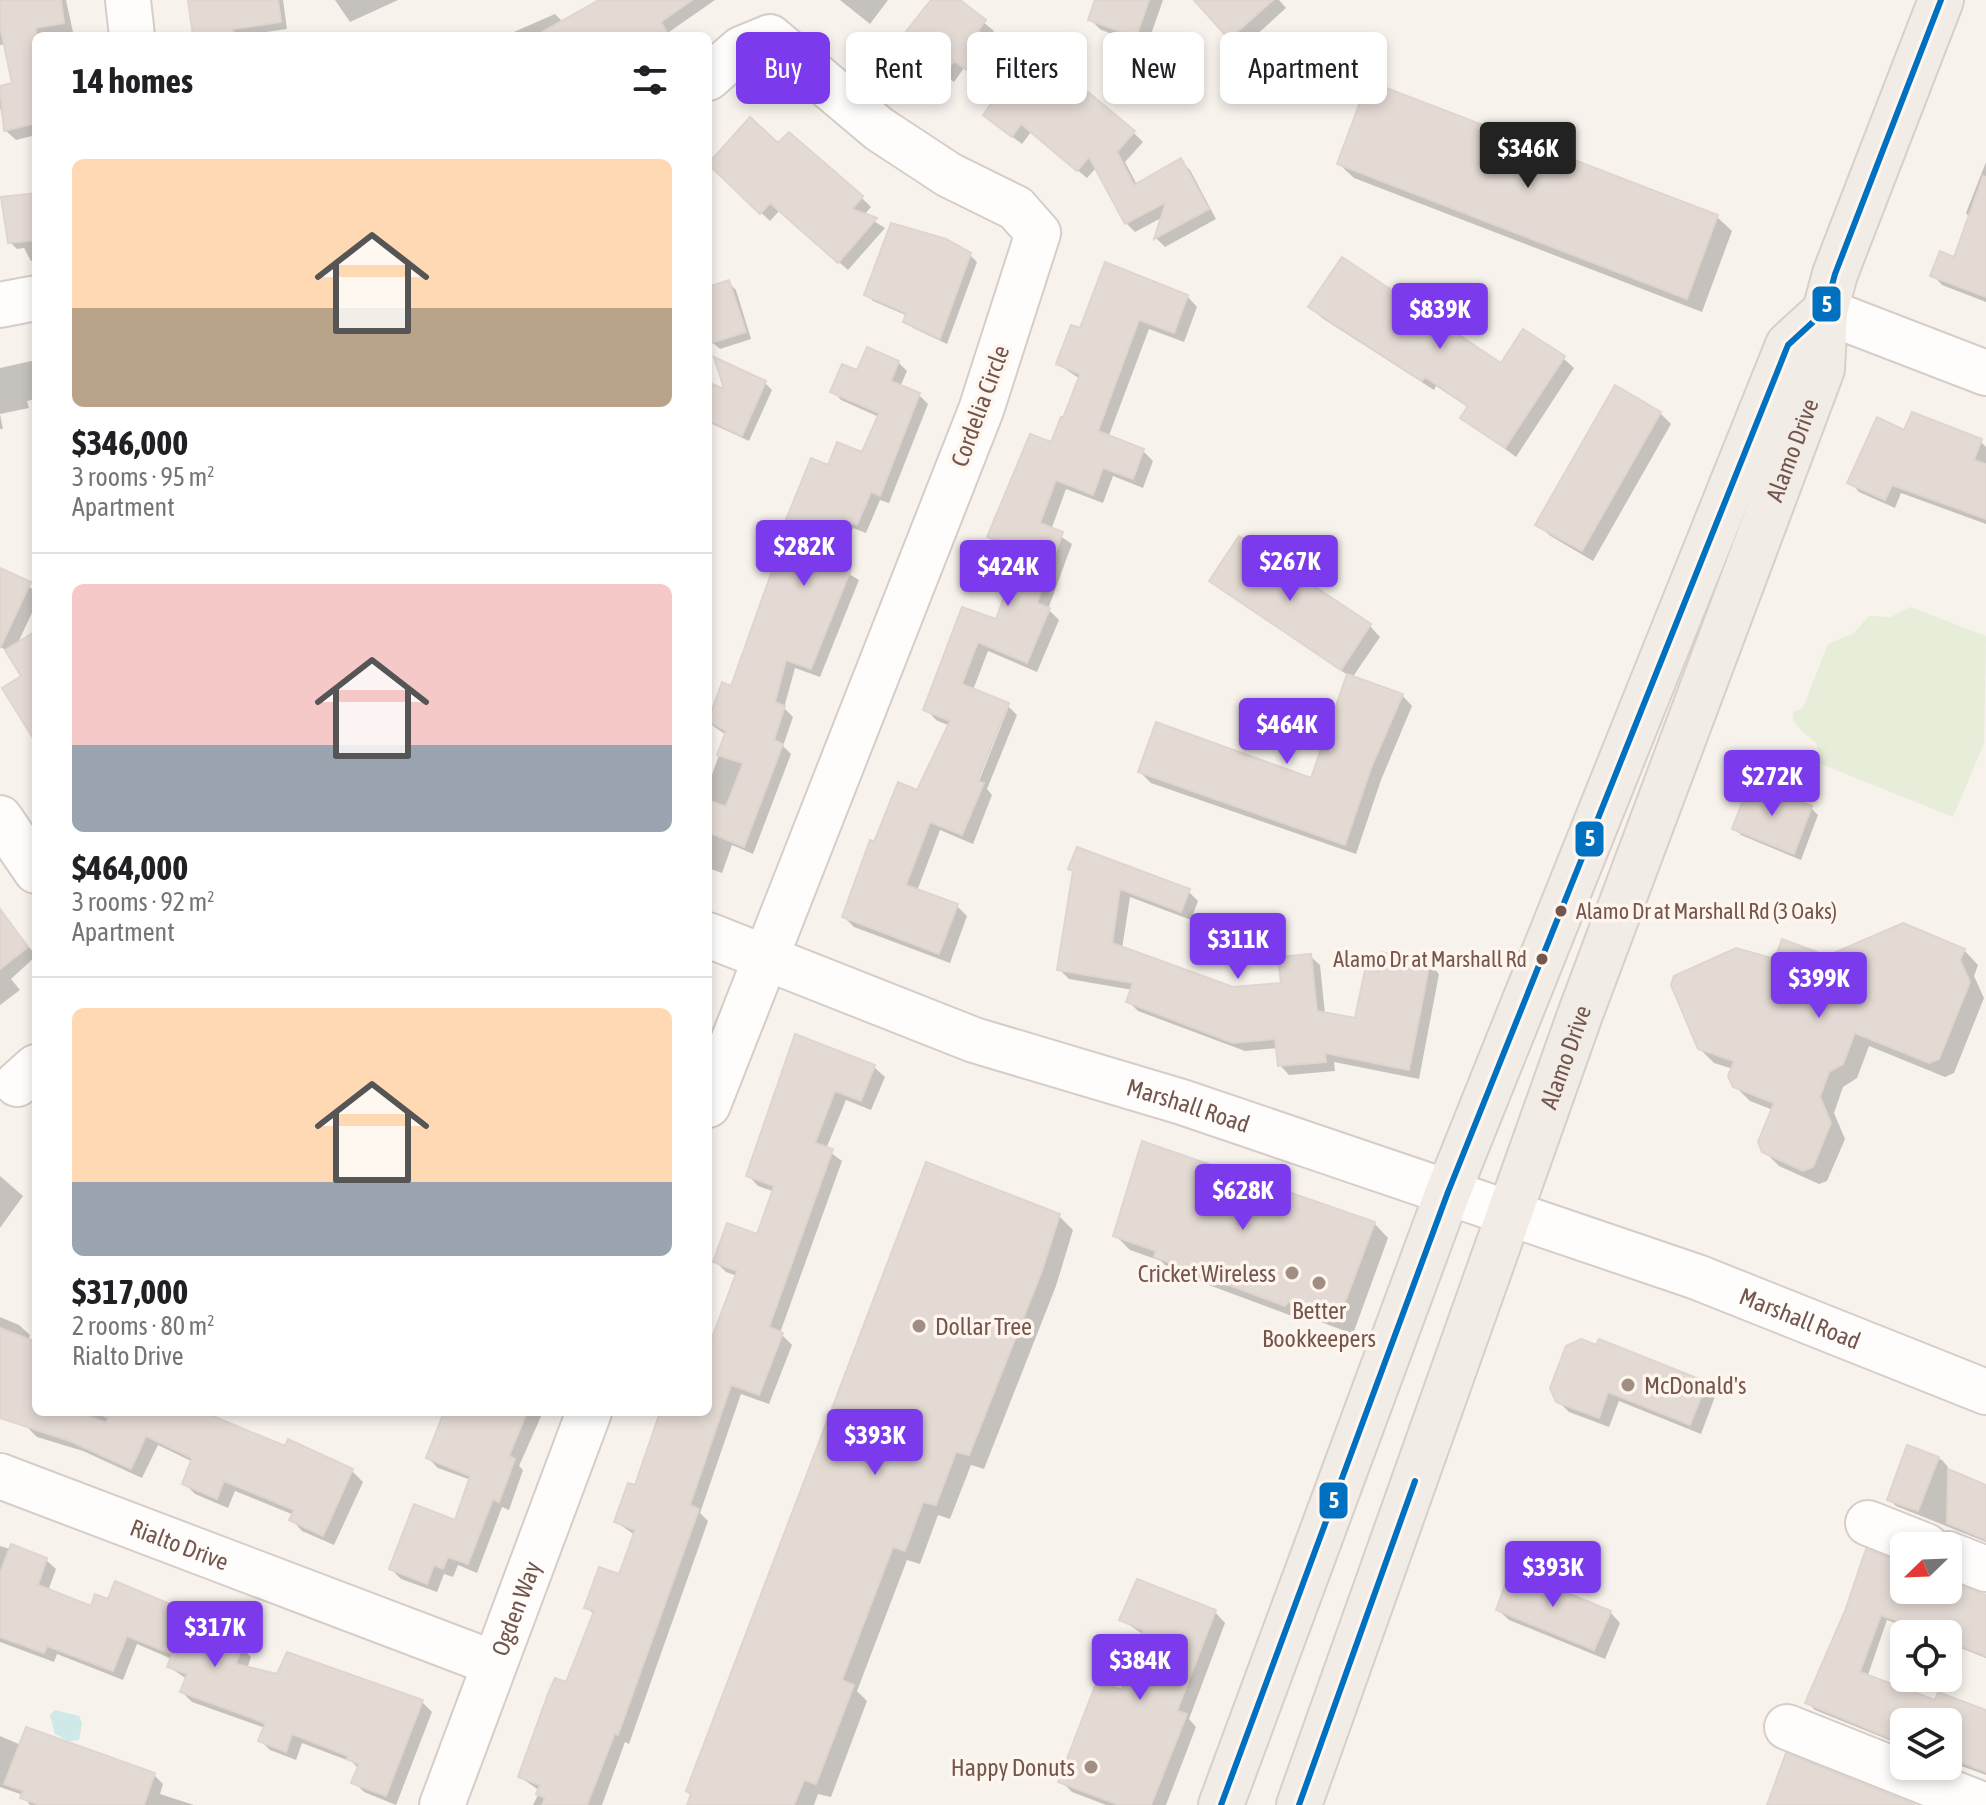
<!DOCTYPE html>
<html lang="en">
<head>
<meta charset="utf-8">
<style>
  :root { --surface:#fff; --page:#f2f2f2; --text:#202124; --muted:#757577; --line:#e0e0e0; --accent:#7c3aed }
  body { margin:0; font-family:"Asap Condensed",sans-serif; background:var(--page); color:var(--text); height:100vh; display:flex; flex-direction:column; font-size:30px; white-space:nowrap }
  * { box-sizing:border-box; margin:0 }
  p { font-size:26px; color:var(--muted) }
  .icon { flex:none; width:44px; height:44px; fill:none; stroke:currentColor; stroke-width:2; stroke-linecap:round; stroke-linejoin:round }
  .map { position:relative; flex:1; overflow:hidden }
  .drawer { position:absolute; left:32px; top:32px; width:680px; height:1384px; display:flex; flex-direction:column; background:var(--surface); border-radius:12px; box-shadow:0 4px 12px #0003 }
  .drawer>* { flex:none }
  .hud { position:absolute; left:736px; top:32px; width:760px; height:72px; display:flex; gap:16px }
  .needle { width:52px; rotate:247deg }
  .fabs { position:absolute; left:1890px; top:1532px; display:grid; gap:16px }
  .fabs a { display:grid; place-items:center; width:72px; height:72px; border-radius:12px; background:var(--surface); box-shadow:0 4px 12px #0003; font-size:40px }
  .price { position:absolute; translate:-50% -68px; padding:0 18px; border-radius:8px; background:var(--accent); color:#fff; font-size:26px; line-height:52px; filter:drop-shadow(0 2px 4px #0008) }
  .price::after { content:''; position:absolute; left:50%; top:48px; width:24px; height:18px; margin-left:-12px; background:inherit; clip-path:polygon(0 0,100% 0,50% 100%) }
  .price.active { background:#222; color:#fff }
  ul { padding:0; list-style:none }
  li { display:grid; align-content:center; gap:16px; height:424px; padding:0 40px }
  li+li { border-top:2px solid var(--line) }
  li span { display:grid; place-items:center; height:248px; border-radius:12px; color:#555 }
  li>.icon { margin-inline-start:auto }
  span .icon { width:144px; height:144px; fill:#fffc; stroke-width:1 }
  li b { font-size:34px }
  h2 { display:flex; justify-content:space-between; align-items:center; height:96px; padding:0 40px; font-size:34px }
  .tag { padding:0 28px; border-radius:12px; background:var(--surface); box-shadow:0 4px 12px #0003; font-size:28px; line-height:72px }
  .tag.active { background:var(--accent); color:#fff }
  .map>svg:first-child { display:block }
</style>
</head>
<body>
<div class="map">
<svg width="1986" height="1805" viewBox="0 0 1986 1805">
  <rect width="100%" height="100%" fill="#f7f2ec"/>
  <path fill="#e6edd8" d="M1910,607L1986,636L1984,743L1953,817L1816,762L1817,744C1807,733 1792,728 1793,712L1803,708L1828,644L1854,633L1869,616L1891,617Z"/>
  <path fill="#cee9e7" d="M1132,41L1166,51L1160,69L1126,58Z
    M55,1710L79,1716L82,1723L79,1740L68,1741L55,1734L50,1715Z"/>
  <path fill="#0003" fill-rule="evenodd" d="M0,0H66L73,32L69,36H36V135L16,140L5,130L0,107V88L15,84L6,44L0,45Z
    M190,0H283L287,29L239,36H195Z
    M335,0H398L350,22Z
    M603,0H715L669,32L671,36L507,35L555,14L563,22Z
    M840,0H888L870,24Z
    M933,0H957L994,31L987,40L1079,107L1089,95L1134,133L1143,142L1125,162L1137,185L1181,161L1190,170L1216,219L1165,247L1156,238L1163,217L1135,232L1126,223L1096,168L1087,178L1031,132L1022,144L995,124L1000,94L964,68L954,82L932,65L917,84L896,67Z
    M1097,0H1163L1147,46L1101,30L1090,19Z
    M1196,0H1279L1286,8L1241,49Z
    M1370,84L1717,217L1732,231L1702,312L1354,178L1339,164Z
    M789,135L862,198L871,207L864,215L885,228L848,270L780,210L770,221L709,163L778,146Z
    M1986,162V302L1942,285L1933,275L1955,259L1970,218L1966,213Z
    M36,195V260L31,261L24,248L17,249L10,242Z
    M970,255L977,262L947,344L913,328L906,321L908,316L873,301L866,294Z
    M729,283L736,290L751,339L720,349L713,343L722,323L708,327V289Z
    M1187,296L1197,307L1184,342L1149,329L1108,438L1143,451L1153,461L1143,488L1113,476L1103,503L1066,489L1051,530L1072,544L1048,609L1059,620L1037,672L988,651L973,690L1007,705L1017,715L987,789L992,795L973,844L940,830L917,891L957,906L967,916L950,963L854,927L844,917L875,844L918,793L950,726L936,720L926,709L963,610L997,622L1008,590L996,580L1009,550L990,537L1065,421L1080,379L1058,364L1082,331ZM1005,706H1009L975,791L971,789Z
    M1311,307L1501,366L1563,358L1574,368L1516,457L1463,418L1469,408L1436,386L1434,390L1322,318Z
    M36,360V399L27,401L29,408L0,414L3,429H0V368Z
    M717,361L765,383L772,390L749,441L708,422V384L727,393Z
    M898,362L907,371L900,387L919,395L928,404L889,503L880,500L866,533L853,528L839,568L859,580L820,677L795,668L784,708L793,717L783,746L791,754L753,854L732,845L722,873L708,868V786L726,735L709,723L723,685L732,688L773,573L768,568L829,468L863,455L879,417L841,400L833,391L858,372Z
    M1660,413L1671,424L1593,561L1549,535L1538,524Z
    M1905,432L1980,441L1986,447V524L1901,493L1895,508L1859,492L1850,482Z
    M0,570L36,591V604L17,645L36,633V735L24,677L8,651L0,647Z
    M1211,581L1370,626L1380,637L1352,678L1402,695L1412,706L1381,780L1356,854L1151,783L1140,772L1312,781L1349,676Z
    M1811,808L1818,815L1801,860L1741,835L1734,828Z
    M1071,869L1188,891L1198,901L1191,920L1130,897L1122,949L1233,990L1283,985L1310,956L1320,965L1325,1014L1357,1020L1379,974L1430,964L1439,974L1419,1079L1334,1062L1335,1071L1289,1075L1280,1065L1278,1048L1245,1051L1138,1011L1128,1001L1133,990L1069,979L1059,969L1075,873Z
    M0,909L36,956L11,979L20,990L0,1005Z
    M1964,950L1978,965L1974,976L1984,998L1954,1073L1945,1077L1869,1046L1857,1078L1843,1087L1834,1113L1845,1139L1827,1181L1819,1184L1779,1166L1764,1151L1773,1110L1750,1101L1735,1086L1733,1069L1714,1063L1699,1048L1776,961Z
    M796,1037L874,1067L885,1077L871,1110L846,1100L826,1149L842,1161L780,1333L792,1345L769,1404L741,1394L700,1513L708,1521L636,1724L629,1744L625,1742L602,1805H533L540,1791L520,1777L567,1684L594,1615L587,1607L620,1577L635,1535L616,1522L636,1488L661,1412H708V1339L713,1341L737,1276L726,1272L716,1262L759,1236L775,1192L758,1186L748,1175Z
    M0,1176L23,1196L0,1228Z
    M1059,1216L1073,1230L1056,1286L984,1469L971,1465L950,1519L938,1515L920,1564L907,1560L857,1691L867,1701L831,1797L818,1794L814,1805H696Z
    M1374,1223L1388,1238L1353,1334L1302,1315L1300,1319L1171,1271L1161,1261L1130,1250L1115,1235Z
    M0,1317L19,1325L30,1335L28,1341L36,1344V1412H189L286,1448L289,1442L352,1471L363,1482L334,1545L302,1531L292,1520L294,1515L235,1491L228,1508L195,1494L184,1483L193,1462L158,1445L142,1478L83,1451L37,1437L26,1426L0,1414Z
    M1597,1348L1706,1383L1716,1394L1701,1434L1619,1401L1609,1427L1569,1412L1558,1401Z
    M445,1412H543L519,1466L523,1470L509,1510L502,1507L477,1573L458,1565L453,1577L444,1574L437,1592L401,1579L391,1569L456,1523L471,1480L438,1468L428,1458Z
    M1908,1447L1942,1460L1948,1467L1947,1471L1986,1487V1542L1896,1506L1889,1499Z
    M0,1546L46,1560L56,1569L48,1591L92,1608L212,1624L222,1633L219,1640L241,1647L251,1657L247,1669L422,1702L432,1712L396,1805L364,1792L354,1782L359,1769L352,1762L302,1743L296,1760L270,1750L260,1740L265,1728L192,1702L182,1692L187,1679L169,1667L172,1659L137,1644L123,1680L57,1654L54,1662L0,1642Z
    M1867,1552L1904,1566V1590H1948V1580L1986,1596V1658L1948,1643V1634H1925L1887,1620L1868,1675L1936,1702L1986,1713V1775L1948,1761V1722H1904V1746L1815,1710L1808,1703L1847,1612Z
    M1525,1579L1552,1584L1560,1592L1610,1612L1620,1623L1605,1659L1509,1620L1498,1610Z
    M1215,1612L1225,1623L1189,1719L1196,1727L1166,1805H1106L1072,1792L1061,1781L1124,1693L1144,1635L1122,1620Z
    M0,1736L21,1745L154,1775L163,1784L160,1794L194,1805H30L23,1795L0,1787Z"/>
  <path fill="#e4dad4" stroke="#e0d4cf" stroke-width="2" d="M0,0H61L64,23L36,28V123L4,131L0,86L12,83L0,26Z
    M188,0H278L281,22L233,29L234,36H193Z
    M599,0H692L661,22L669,36H535Z
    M931,0H960L986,20L978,31L1079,104L1088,92L1135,131L1117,152L1134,185L1181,158L1209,209L1154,239L1166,202L1125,224L1089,157L1077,171L1021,124L1012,137L983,115L999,93L954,61L944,75L922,58L907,76L885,58Z
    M1095,0H1149L1136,37L1088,20Z
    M1194,0H1273L1229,39Z
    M1368,81L1718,215L1687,299L1337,164Z
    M750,117L778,143L789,132L863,196L852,209L877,218L838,263L770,203L760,214L708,164Z
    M1983,176L1986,177V297L1930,276L1940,251L1954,257Z
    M36,193V240L8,243L1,197Z
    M891,223L946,239L971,253L940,339L903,322L906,313L864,295Z
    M1342,257L1501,363L1523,329L1565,356L1505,448L1460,418L1468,406L1425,377L1422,381L1308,307Z
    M1105,262L1188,295L1174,333L1139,320L1098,431L1144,449L1133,479L1103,468L1093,495L1056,480L1040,523L1063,532L1037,603L1050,608L1027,663L978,642L962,684L1009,703L977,781L984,783L962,835L930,822L906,885L958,904L939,954L842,917L870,840L874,842L898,782L917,790L950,721L923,710L962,607L996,619L1008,586L994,580L1008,545L987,537L1030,434L1051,442L1061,417L1063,418L1080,374L1056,364L1071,325L1080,328Z
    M729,280L746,332L708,344V287Z
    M867,347L899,361L891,381L920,393L880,496L871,492L857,525L844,520L830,562L851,569L811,669L786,660L775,702L785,706L774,740L783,744L744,847L708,832V800L726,807L743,763L717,755L726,731L708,721L722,682L731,686L772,571L766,569L811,458L828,465L837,442L862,452L879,413L830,392L842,364L857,370Z
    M714,357L766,381L742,436L708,420V382L724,389Z
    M1615,385L1661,412L1582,551L1535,525Z
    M1912,412L1982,439L1974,460L1986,464V519L1892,485L1885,500L1847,483L1877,417L1904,430Z
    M1239,536L1371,624L1341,670L1209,581Z
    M0,568L31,582L0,648Z
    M36,631V743L2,688L21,676L5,650Z
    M1347,674L1403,694L1371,768L1345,845L1138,772L1156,722L1311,778Z
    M1750,782L1812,806L1794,854L1732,829Z
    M1077,847L1190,889L1181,912L1120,889L1112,943L1233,987L1281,983L1278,957L1311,954L1317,1011L1355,1018L1365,970L1378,972L1381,952L1430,962L1409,1070L1325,1053L1326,1062L1278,1066L1275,1039L1233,1043L1126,1002L1133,983L1057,970L1073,871L1068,869Z
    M0,909L28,947L0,969Z
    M1903,923L1965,949L1960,960L1970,982L1939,1059L1929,1063L1855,1033L1843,1064L1829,1072L1820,1097L1831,1123L1813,1167L1803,1171L1762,1152L1758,1142L1774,1103L1733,1087L1728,1076L1734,1061L1698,1049L1671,985L1674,976L1736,948L1775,959L1782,939L1827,956Z
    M795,1034L875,1065L861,1101L835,1091L815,1143L833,1149L769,1327L783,1333L759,1395L731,1385L690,1505L699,1509L618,1735L615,1733L587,1805H542L545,1798L536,1794L540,1785L518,1777L548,1694L555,1678L566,1682L594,1611L584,1608L599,1567L619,1574L635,1530L614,1522L628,1483L635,1485L660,1412H708V1348L737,1271L713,1262L727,1223L757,1234L774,1186L746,1176Z
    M1142,1141L1375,1222L1338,1321L1288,1302L1285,1306L1154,1257L1156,1251L1113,1236Z
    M926,1162L1060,1214L1042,1271L969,1455L956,1452L936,1505L923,1502L905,1551L893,1547L842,1680L854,1685L816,1784L804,1780L794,1805H687L691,1794L686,1791Z
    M0,1328L36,1342V1412H77L106,1423L109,1418L97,1412H203L285,1446L288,1439L353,1469L323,1536L289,1520L294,1510L224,1481L217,1499L182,1484L192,1458L146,1436L131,1469L70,1441L0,1418Z
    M1581,1339L1596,1345L1599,1339L1707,1382L1690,1425L1608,1392L1599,1418L1556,1402L1550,1388L1566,1346Z
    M444,1412H527L509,1456L515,1459L499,1502L493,1499L468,1564L448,1557L443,1569L434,1565L427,1584L389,1569L414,1504L455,1520L470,1476L426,1458Z
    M1907,1445L1939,1457L1918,1511L1887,1500Z
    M1948,1469L1986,1485V1540L1947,1523Z
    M11,1544L47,1558L38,1585L91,1606L95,1594L108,1599L115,1581L213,1622L209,1634L242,1645L236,1664L277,1674L287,1652L423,1700L386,1796L351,1783L359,1764L347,1759L348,1756L292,1734L286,1752L258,1741L265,1724L262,1722L180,1692L187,1674L167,1667L172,1654L127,1636L113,1671L47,1646L44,1653L0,1637V1573Z
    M1866,1549L1900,1562L1890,1590H1948V1581L1986,1595V1656L1948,1641V1634H1933L1881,1615L1860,1672L1935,1700L1938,1692L1986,1710V1772L1948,1757V1722H1904V1744L1805,1703L1845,1611Z
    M1510,1571L1524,1577L1526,1572L1553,1582L1551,1586L1611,1611L1594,1650L1496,1610Z
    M1137,1579L1216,1610L1177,1711L1187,1714L1151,1805H1119L1058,1782L1097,1681L1122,1690L1143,1630L1119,1620Z
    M26,1727L155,1773L144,1805H40L20,1798L23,1791L4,1784Z
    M1786,1753L1915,1805H1767Z"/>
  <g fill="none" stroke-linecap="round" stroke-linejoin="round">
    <g stroke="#d6cdc9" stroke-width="48">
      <g id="minor">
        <path d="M128,0L132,36"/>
        <path d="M708,78L741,49L770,37L879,129L949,175L1016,208L1038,233L981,410L708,1105"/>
        <path d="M0,305L36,298"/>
        <path d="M1825,311L1986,373"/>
        <path d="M0,818L36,871"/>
        <path id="s1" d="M708,935L974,1040L1182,1102L1697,1277L1986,1392"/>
        <path d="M17,1084L36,1067"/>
        <path id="s2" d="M0,1476L493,1663"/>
        <path d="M1868,1523L1926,1546"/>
        <path d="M1948,1554L1986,1569"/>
        <path d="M1787,1727L1983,1805"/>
        <path id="s3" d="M442,1805L589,1412"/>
      </g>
    </g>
    <g stroke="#d8cfca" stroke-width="48">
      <g id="major">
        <path d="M1221,1805L1448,1192L1788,345L1825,311"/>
        <path id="s4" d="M1299,1805L1581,1012L1822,369L1825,311L1835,274L1941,0"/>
      </g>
    </g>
    <use href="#minor" stroke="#fefdfc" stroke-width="44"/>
    <use href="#major" stroke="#f2ece7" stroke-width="44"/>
    <g stroke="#fef6ee" stroke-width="12">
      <path id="bus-1" d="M1221,1805L1448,1192L1788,345L1825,311L1835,274L1941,0
        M1299,1805L1415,1481"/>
    </g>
    <use href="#bus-1" stroke="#0070c0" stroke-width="6"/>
  </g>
  <g fill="#75564d" stroke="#fef6ee" stroke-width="3">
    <circle cx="1561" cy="911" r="7"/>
    <circle cx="1542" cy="959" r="7"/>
  </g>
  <g fill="#a28d85" stroke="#fef6ee" stroke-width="3">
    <circle cx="1292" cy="1273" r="8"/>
    <circle cx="1319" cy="1283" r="8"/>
    <circle cx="919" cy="1326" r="8"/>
    <circle cx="1628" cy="1385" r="8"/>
    <circle cx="1091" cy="1767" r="8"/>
  </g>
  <g text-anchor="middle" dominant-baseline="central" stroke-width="7" stroke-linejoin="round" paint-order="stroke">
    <g font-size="22" fill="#75564d" stroke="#fef6ee" text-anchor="start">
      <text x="1576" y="911">Alamo Dr at Marshall Rd (3 Oaks)</text>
      <text x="1527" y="959" text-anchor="end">Alamo Dr at Marshall Rd</text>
    </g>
    <g font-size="24" fill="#75564d" stroke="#fef6ee">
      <text transform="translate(980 406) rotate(-70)">Cordelia Circle</text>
      <text stroke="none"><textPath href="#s4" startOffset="1442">Alamo Drive</textPath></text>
      <text stroke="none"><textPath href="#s4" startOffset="794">Alamo Drive</textPath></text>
      <text stroke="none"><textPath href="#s1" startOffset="510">Marshall Road</textPath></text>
      <text stroke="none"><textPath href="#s1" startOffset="1158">Marshall Road</textPath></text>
      <text stroke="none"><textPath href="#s2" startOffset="192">Rialto Drive</textPath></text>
      <text stroke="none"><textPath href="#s3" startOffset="210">Ogden Way</textPath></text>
    </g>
    <g font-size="24" fill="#75564d" stroke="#fef6ee" text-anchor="end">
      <text x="1276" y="1273">Cricket Wireless</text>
      <text x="1319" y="1310" text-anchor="middle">Better<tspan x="1319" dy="28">Bookkeepers</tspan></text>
      <text x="935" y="1326" text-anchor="start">Dollar Tree</text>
      <text x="1644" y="1385" text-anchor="start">McDonald's</text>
      <text x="1075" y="1767">Happy Donuts</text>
    </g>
  </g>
  <g stroke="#fef6ee" stroke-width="3">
    <rect x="1811" y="285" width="31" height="38" rx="8" fill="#0070c0"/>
    <rect x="1574" y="820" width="31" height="38" rx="8" fill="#0070c0"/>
    <rect x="1318" y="1481" width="31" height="39" rx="8" fill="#0070c0"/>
  </g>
  <g font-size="22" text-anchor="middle" font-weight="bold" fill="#fff">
    <text x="1827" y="312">5</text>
    <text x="1590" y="846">5</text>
    <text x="1334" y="1508">5</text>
  </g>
</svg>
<div class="fabs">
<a><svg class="needle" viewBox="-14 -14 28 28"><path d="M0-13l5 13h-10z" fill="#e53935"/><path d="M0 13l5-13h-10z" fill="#757577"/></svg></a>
<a><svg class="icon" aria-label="locate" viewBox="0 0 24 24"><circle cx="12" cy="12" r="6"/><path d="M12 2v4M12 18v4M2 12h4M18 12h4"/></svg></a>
<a><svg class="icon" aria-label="layers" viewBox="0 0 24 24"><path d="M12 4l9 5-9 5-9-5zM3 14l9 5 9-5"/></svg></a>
</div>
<b class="price active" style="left:1528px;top:190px">$346K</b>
<b class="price" style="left:1440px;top:351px">$839K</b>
<b class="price" style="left:804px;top:588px">$282K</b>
<b class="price" style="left:1290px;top:603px">$267K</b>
<b class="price" style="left:1008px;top:608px">$424K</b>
<b class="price" style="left:1287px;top:766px">$464K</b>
<b class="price" style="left:1772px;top:818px">$272K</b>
<b class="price" style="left:1238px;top:981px">$311K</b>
<b class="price" style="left:1819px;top:1020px">$399K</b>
<b class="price" style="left:1243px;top:1232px">$628K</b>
<b class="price" style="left:875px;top:1477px">$393K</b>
<b class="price" style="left:1553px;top:1609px">$393K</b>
<b class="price" style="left:215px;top:1669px">$317K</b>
<b class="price" style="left:1140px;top:1702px">$384K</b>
<div class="hud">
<a class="tag active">Buy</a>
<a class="tag">Rent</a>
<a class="tag">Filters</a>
<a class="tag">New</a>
<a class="tag">Apartment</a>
</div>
<section class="drawer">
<h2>14 homes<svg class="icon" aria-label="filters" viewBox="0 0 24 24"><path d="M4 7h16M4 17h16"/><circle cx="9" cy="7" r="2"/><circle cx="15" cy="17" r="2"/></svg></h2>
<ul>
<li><span style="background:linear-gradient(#ffd9b3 60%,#b9a48a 0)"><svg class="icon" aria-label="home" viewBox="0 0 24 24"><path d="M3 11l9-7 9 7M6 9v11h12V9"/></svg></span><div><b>$346,000</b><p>3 rooms · 95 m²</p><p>Apartment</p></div></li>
<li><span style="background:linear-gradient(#f6c9c9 65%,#9aa5b1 0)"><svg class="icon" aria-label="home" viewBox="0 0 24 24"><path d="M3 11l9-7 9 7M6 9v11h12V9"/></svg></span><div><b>$464,000</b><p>3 rooms · 92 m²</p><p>Apartment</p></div></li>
<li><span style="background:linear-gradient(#ffd9b3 70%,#9aa5b1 0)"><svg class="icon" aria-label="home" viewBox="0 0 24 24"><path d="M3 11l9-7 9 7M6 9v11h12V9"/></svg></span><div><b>$317,000</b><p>2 rooms · 80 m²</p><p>Rialto Drive</p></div></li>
</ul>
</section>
</div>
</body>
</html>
